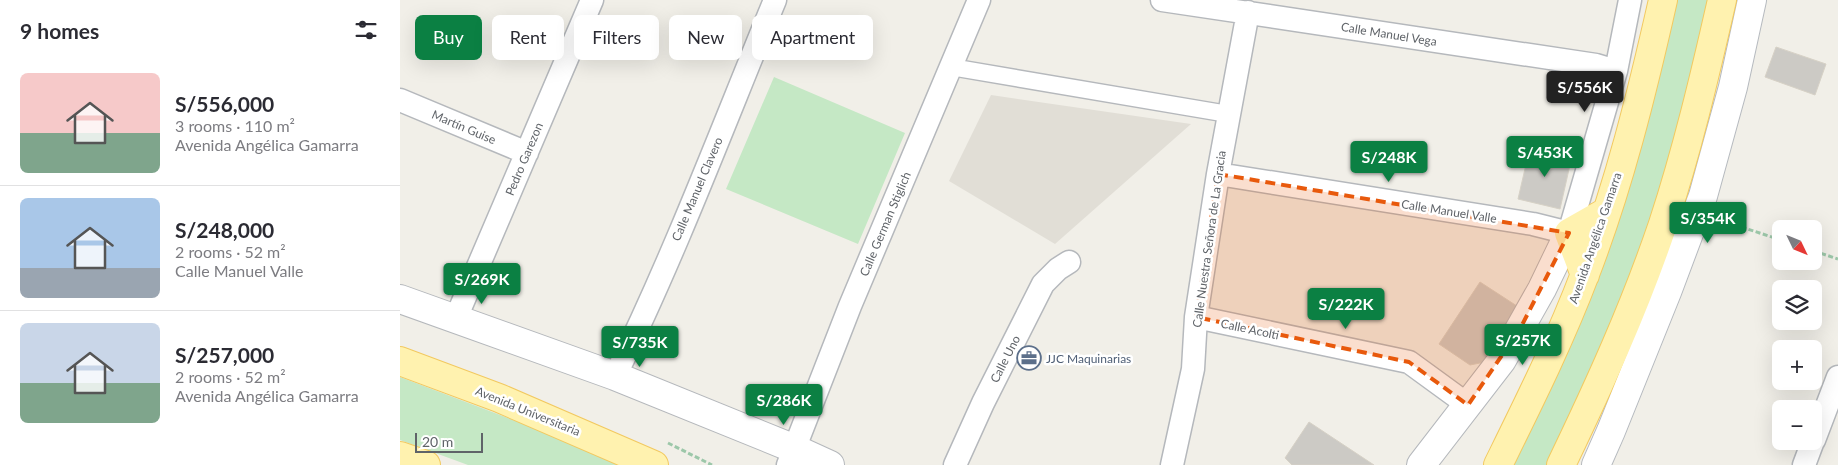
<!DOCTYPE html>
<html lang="en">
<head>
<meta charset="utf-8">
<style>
  :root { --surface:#fff; --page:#f2f2f3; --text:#2b2b33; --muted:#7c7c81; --line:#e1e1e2; --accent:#0b8043 }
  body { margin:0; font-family:Lato,sans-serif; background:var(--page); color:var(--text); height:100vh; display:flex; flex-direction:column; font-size:19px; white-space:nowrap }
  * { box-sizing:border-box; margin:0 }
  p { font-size:16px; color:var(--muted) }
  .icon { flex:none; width:28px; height:28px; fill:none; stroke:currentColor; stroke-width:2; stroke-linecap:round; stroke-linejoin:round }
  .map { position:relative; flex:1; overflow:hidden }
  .details { display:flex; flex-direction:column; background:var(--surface); width:400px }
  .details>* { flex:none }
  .guide { position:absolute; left:15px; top:15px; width:475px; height:45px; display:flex; gap:10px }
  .needle { width:32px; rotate:133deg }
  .fabs { position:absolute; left:1372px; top:220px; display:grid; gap:10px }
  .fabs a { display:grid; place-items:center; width:50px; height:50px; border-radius:8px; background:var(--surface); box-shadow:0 5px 20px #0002; font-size:25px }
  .scale { position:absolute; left:15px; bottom:12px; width:68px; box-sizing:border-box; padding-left:5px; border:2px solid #5f6368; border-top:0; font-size:14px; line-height:18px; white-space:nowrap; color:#5f6368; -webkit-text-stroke:4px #fff; paint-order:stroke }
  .price { position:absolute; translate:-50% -42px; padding:0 11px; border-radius:5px; background:var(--accent); color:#fff; font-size:16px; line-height:32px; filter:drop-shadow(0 1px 2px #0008) }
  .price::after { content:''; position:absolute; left:50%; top:30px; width:15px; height:11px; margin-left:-8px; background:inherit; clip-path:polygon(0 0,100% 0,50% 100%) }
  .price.selected { background:#222; color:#fff }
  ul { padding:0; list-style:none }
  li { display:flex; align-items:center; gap:15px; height:125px; padding:0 20px }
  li+li { border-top:1px solid var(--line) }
  li span { display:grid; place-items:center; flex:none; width:140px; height:100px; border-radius:8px; color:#555 }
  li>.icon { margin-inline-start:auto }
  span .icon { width:60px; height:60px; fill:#fffc; stroke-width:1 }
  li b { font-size:21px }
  h2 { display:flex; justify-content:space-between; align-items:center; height:60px; padding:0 20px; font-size:21px }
  .tag { padding:0 18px; border-radius:8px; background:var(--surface); box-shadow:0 5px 20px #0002; font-size:18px; line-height:45px }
  .tag.selected { background:var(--accent); color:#fff }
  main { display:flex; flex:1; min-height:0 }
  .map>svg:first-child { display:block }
</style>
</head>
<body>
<main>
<section class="details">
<h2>9 homes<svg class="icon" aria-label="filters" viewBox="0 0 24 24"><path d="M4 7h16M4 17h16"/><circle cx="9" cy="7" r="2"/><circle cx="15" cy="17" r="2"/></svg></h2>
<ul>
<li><span style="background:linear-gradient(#f6c9c9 60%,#7fa58c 0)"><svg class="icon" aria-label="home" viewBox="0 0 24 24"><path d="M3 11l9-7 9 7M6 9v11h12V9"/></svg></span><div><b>S/556,000</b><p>3 rooms · 110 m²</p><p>Avenida Angélica Gamarra</p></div></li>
<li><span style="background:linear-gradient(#a9c7e8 70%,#9aa5b1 0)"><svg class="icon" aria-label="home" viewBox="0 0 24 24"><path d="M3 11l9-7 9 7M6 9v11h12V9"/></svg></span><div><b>S/248,000</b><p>2 rooms · 52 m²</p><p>Calle Manuel Valle</p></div></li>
<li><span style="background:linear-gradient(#c9d6e8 60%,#7fa58c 0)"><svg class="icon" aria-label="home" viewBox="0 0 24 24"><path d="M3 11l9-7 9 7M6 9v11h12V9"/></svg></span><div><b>S/257,000</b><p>2 rooms · 52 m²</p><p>Avenida Angélica Gamarra</p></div></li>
</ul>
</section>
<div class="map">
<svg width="1438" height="465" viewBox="0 0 1438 465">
  <rect width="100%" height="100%" fill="#f1efe8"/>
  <path fill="#e1ded6" d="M591,95L791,124L655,244L549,181Z"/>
  <path fill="#c5e8c5" d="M1275,0H1308C1291,76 1276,154 1250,228C1222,309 1184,388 1147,465H1109Z
    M374,77L505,133L458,244L326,189Z
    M0,377L134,428L222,465H68L0,440Z"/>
  <path fill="#cccac5" stroke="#d6d1c6" d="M1376,47L1426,64L1415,95L1365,77Z
    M1130,147L1172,156L1160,209L1118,199Z
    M1080,282L1120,308L1085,362L1070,365L1039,344Z
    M909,422L974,465H892L885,458Z"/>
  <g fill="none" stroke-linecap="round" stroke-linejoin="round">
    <g stroke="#b5b8bc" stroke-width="19">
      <path id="pedestrian" d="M551,67L828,114"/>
    </g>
    <g stroke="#b5b8bc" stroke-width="25">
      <path id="minor" d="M762,0L1196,65L1216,71
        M0,100L127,153
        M818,174L1133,224L1169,233L1216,71L1230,0
        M796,317L1009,362L1068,405
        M56,318L192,0
        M1120,329L1153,350
        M215,376C275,254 323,126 375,0
        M1414,440L1438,377
        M388,465L450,306L579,0
        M555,465L583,403L643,284L658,269L669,262
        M772,465L793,369L796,317L818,174L848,12
        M1404,465L1413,441"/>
    </g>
    <g stroke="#b5b8bc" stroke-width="30">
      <path id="tertiary" d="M0,299L215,376L395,449L430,465
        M1021,465L1102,360L1142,289L1169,233"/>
    </g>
    <g stroke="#b6babf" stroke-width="30">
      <path id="secondary" d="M1196,465L1211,431L1267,292L1303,196L1333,87L1352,0"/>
    </g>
    <g stroke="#f2c960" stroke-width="30">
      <path id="primary" d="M1185,275L1169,233L1206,212
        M0,361L99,398L254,465
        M0,456L26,465
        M1098,465C1129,402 1160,340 1185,274C1219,186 1242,93 1263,0
        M1161,465C1199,386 1235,307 1263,224C1287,151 1305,75 1322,0"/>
    </g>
    <path stroke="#9cc7a9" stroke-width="3" stroke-dasharray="5 2.5" stroke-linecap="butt" d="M1320,220L1381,240
      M1414,251L1438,259
      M268,443L312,465"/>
    <use href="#pedestrian" stroke="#fff" stroke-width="16"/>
    <use href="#minor" stroke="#fff" stroke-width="22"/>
    <use href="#tertiary" stroke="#fff" stroke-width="28"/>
    <use href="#secondary" stroke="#fff" stroke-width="28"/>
    <use href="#primary" stroke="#fff2af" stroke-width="28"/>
  </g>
  <path fill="#e8590c" fill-opacity="0.2" stroke="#e8590c" stroke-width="4" stroke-dasharray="10 6" stroke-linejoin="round" d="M818,174L1169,233L1120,329L1068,405L1009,362L796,317Z"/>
  <defs>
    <g id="office-ring" transform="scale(1.25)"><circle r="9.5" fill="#fff" stroke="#5c6f8a" stroke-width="1.5"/><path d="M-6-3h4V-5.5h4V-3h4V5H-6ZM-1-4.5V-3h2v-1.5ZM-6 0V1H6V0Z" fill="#5c6f8a"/></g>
  </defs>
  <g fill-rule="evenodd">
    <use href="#office-ring" x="629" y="358"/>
  </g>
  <g text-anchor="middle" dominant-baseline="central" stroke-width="5" stroke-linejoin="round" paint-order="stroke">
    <g font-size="12" fill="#5f6368" stroke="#fff">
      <text transform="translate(989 34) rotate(9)">Calle Manuel Vega</text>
      <text transform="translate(64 127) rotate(23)">Martín Guise</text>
      <text transform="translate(124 159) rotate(-67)">Pedro Garezon</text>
      <text transform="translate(297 189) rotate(-67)">Calle Manuel Clavero</text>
      <text transform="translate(1049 211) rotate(9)">Calle Manuel Valle</text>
      <text transform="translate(485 224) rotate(-67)">Calle German Stiglich</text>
      <text transform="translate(1195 238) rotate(-71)">Avenida Angélica Gamarra</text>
      <text transform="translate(809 239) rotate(-82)">Calle Nuestra Señora de La Gracia</text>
      <text transform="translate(850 329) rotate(12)">Calle Acolti</text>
      <text transform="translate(605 359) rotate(-63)">Calle Uno</text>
      <text transform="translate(128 411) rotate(22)">Avenida Universitaria</text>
    </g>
    <g font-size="12" fill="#4e5e75" stroke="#fff" text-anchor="start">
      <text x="646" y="358">JJC Maquinarias</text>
    </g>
  </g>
</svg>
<div class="fabs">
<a><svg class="needle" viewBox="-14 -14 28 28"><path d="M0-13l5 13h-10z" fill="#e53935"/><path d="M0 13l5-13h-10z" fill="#7c7c81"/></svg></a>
<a><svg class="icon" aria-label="layers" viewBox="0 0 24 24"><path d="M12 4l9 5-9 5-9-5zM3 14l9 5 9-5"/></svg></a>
<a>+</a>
<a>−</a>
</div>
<div class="scale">20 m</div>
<b class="price selected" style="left:1185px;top:113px">S/556K</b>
<b class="price" style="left:1145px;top:178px">S/453K</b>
<b class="price" style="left:989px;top:183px">S/248K</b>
<b class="price" style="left:1308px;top:244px">S/354K</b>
<b class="price" style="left:82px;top:305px">S/269K</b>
<b class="price" style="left:946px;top:330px">S/222K</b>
<b class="price" style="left:1123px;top:366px">S/257K</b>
<b class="price" style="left:240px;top:368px">S/735K</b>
<b class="price" style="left:384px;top:426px">S/286K</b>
<div class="guide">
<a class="tag selected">Buy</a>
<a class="tag">Rent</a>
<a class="tag">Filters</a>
<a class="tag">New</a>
<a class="tag">Apartment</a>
</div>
</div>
</main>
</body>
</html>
